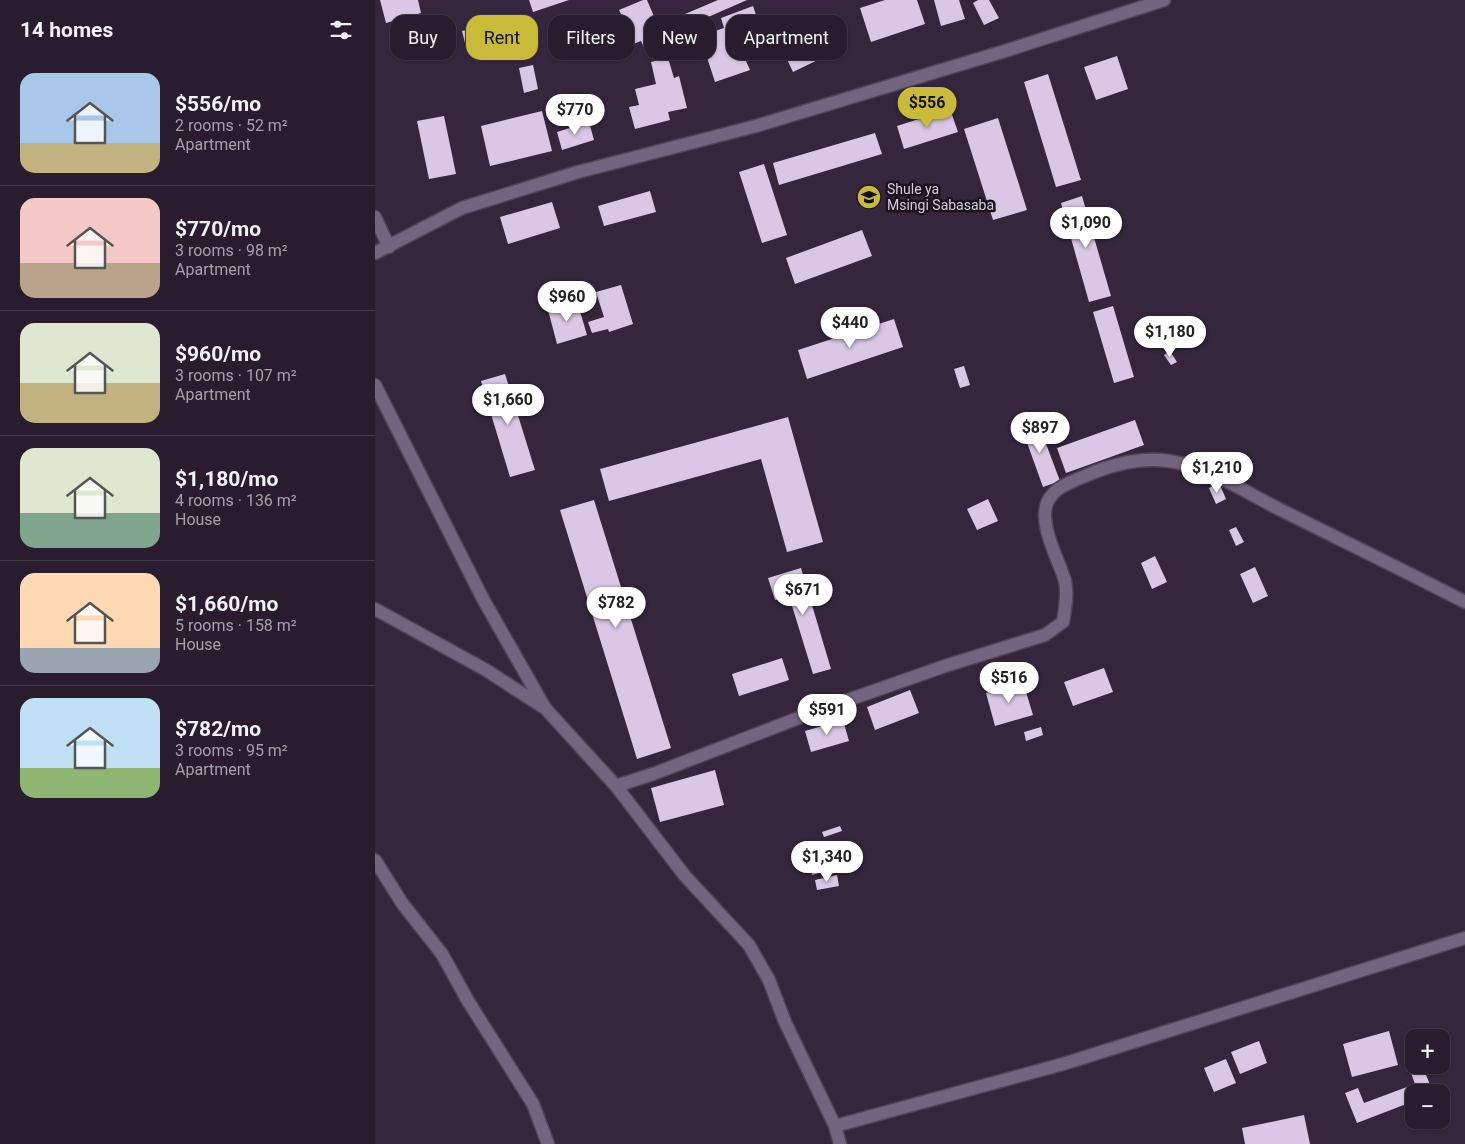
<!DOCTYPE html>
<html lang="en">
<head>
<meta charset="utf-8">
<style>
  :root { --surface:#281c2e; --page:#34293a; --text:#f1f3f6; --muted:#a5a1aa; --line:#443a4a; --accent:#caba39 }
  body { margin:0; font-family:Roboto,sans-serif; background:var(--page); color:var(--text); height:100vh; display:flex; flex-direction:column; font-size:19px; white-space:nowrap }
  * { box-sizing:border-box; margin:0 }
  p { font-size:16px; color:var(--muted) }
  .icon { flex:none; width:28px; height:28px; fill:none; stroke:currentColor; stroke-width:2; stroke-linecap:round; stroke-linejoin:round }
  .map { position:relative; flex:1; overflow:hidden }
  .drawer { display:flex; flex-direction:column; background:var(--surface); width:375px }
  .drawer>* { flex:none }
  .guide { position:absolute; left:15px; top:15px; width:475px; height:45px; display:flex; gap:10px }
  .fabs { position:absolute; left:1030px; top:1029px; display:grid; gap:10px }
  .fabs a { display:grid; place-items:center; width:45px; height:45px; border-radius:10px; background:var(--surface); box-shadow:0 1px 4px #0004,0 0 0 1px var(--line); font-size:25px }
  .price { position:absolute; translate:-50% -42px; padding:0 11px; border-radius:18px; background:#fff; color:#222; font-size:16px; line-height:32px; filter:drop-shadow(0 1px 2px #0008) }
  .price::after { content:''; position:absolute; left:50%; top:30px; width:15px; height:11px; margin-left:-8px; background:inherit; clip-path:polygon(0 0,100% 0,50% 100%) }
  .price.current { background:var(--accent); color:#111 }
  ul { padding:0; list-style:none }
  li { display:flex; align-items:center; gap:15px; height:125px; padding:0 20px }
  li+li { border-top:1px solid var(--line) }
  li span { display:grid; place-items:center; flex:none; width:140px; height:100px; border-radius:15px; color:#555 }
  li>.icon { margin-inline-start:auto }
  span .icon { width:60px; height:60px; fill:#fffc; stroke-width:1 }
  li b { font-size:21px }
  h2 { display:flex; justify-content:space-between; align-items:center; height:60px; padding:0 20px; font-size:21px }
  .pill { padding:0 18px; border-radius:15px; background:var(--surface); box-shadow:0 1px 4px #0004,0 0 0 1px var(--line); font-size:18px; line-height:45px }
  .pill.current { background:var(--accent); color:#111 }
  main { display:flex; flex:1; min-height:0 }
  .map>svg:first-child { display:block }
</style>
</head>
<body>
<main>
<section class="drawer">
<h2>14 homes<svg class="icon" aria-label="filters" viewBox="0 0 24 24"><path d="M4 7h16M4 17h16"/><circle cx="9" cy="7" r="2"/><circle cx="15" cy="17" r="2"/></svg></h2>
<ul>
<li><span style="background:linear-gradient(#a9c7e8 70%,#c2b280 0)"><svg class="icon" aria-label="home" viewBox="0 0 24 24"><path d="M3 11l9-7 9 7M6 9v11h12V9"/></svg></span><div><b>$556/mo</b><p>2 rooms · 52 m²</p><p>Apartment</p></div></li>
<li><span style="background:linear-gradient(#f6c9c9 65%,#b9a48a 0)"><svg class="icon" aria-label="home" viewBox="0 0 24 24"><path d="M3 11l9-7 9 7M6 9v11h12V9"/></svg></span><div><b>$770/mo</b><p>3 rooms · 98 m²</p><p>Apartment</p></div></li>
<li><span style="background:linear-gradient(#dfe7d0 60%,#c2b280 0)"><svg class="icon" aria-label="home" viewBox="0 0 24 24"><path d="M3 11l9-7 9 7M6 9v11h12V9"/></svg></span><div><b>$960/mo</b><p>3 rooms · 107 m²</p><p>Apartment</p></div></li>
<li><span style="background:linear-gradient(#dfe7d0 65%,#7fa58c 0)"><svg class="icon" aria-label="home" viewBox="0 0 24 24"><path d="M3 11l9-7 9 7M6 9v11h12V9"/></svg></span><div><b>$1,180/mo</b><p>4 rooms · 136 m²</p><p>House</p></div></li>
<li><span style="background:linear-gradient(#ffd9b3 75%,#9aa5b1 0)"><svg class="icon" aria-label="home" viewBox="0 0 24 24"><path d="M3 11l9-7 9 7M6 9v11h12V9"/></svg></span><div><b>$1,660/mo</b><p>5 rooms · 158 m²</p><p>House</p></div></li>
<li><span style="background:linear-gradient(#bfe0f5 70%,#8fb573 0)"><svg class="icon" aria-label="home" viewBox="0 0 24 24"><path d="M3 11l9-7 9 7M6 9v11h12V9"/></svg></span><div><b>$782/mo</b><p>3 rooms · 95 m²</p><p>Apartment</p></div></li>
</ul>
</section>
<div class="map">
<svg width="1090" height="1144" viewBox="0 0 1090 1144">
  <rect width="100%" height="100%" fill="#35263e"/>
  <path fill="#d9c7e5" d="M5,0H43L46,13L11,23Z
    M154,0H194L158,12Z
    M268,0H272L290,42L270,50L266,41L238,52L228,28L249,20L244,10Z
    M343,0H372L315,25L310,14Z
    M510,0H542L550,24L496,42L485,8Z
    M559,0H584L590,19L566,26Z
    M603,0H614L624,18L609,25L598,3Z
    M378,6L394,53L371,61L375,70L340,82L325,36L349,28L346,18Z
    M130,21L134,38L91,47L87,31Z
    M463,32L467,42L452,49L447,39Z
    M443,39L451,56L418,72L410,55Z
    M742,56L753,89L721,100L709,67Z
    M293,58L299,78L304,76L312,108L293,112L295,120L260,129L254,107L264,105L260,89L281,84L276,62Z
    M158,65L163,89L149,93L144,68Z
    M673,74L706,180L681,187L649,82Z
    M575,109L583,132L529,149L522,126Z
    M167,111L177,151L115,166L106,126Z
    M69,116L81,174L54,179L42,121Z
    M623,118L652,210L618,220L589,129Z
    M214,122L219,140L187,150L182,132Z
    M500,133L507,154L404,185L398,163Z
    M389,164L412,235L387,243L364,172Z
    M275,191L281,212L229,226L223,206Z
    M707,196L736,296L714,302L686,203Z
    M177,202L185,228L133,244L125,217Z
    M487,230L497,256L420,284L411,258Z
    M246,285L258,324L234,332L233,329L217,333L213,322L229,317L221,292Z
    M202,301L212,335L182,344L173,310Z
    M738,306L759,377L739,383L718,312Z
    M519,319L528,347L432,379L423,350Z
    M795,351L802,362L796,365L789,355Z
    M589,366L595,385L585,388L579,369Z
    M130,374L160,470L135,477L106,381Z
    M413,417L448,542L412,552L386,459L234,501L225,469Z
    M662,420L685,481L668,487L646,426Z
    M760,420L769,445L691,473L682,448Z
    M844,483L851,499L841,504L834,488Z
    M613,499L623,521L602,530L592,509Z
    M219,500L296,748L262,759L185,510Z
    M861,527L869,542L861,546L854,530Z
    M780,556L792,582L777,589L766,563Z
    M880,567L893,596L878,603L865,574Z
    M426,568L456,669L438,674L414,596L400,600L393,578Z
    M407,658L414,680L364,696L357,674Z
    M729,668L738,692L698,706L689,682Z
    M648,682L658,715L620,726L611,693Z
    M535,690L544,713L500,730L492,707Z
    M468,720L474,741L436,752L430,731Z
    M666,727L668,735L651,741L649,732Z
    M340,770L349,805L285,822L276,788Z
    M465,826L467,831L449,837L447,832Z
    M460,858L463,868L437,875L435,865Z
    M462,875L464,886L442,890L440,880Z
    M1014,1031L1023,1065L977,1077L968,1044Z
    M884,1041L892,1063L865,1074L856,1052Z
    M851,1059L861,1083L839,1092L829,1068Z
    M1039,1060V1065H1047L1058,1092H1039V1101L982,1123L970,1093L983,1088L989,1103L1040,1084L1032,1062Z
    M929,1115L935,1144H870L867,1128Z"/>
  <g fill="none" stroke-linecap="round" stroke-linejoin="round">
    <g stroke="#504458" stroke-width="15">
      <path id="service" d="M241,786L278,774L439,712L570,666L670,635L688,622C690,609 693,594 690,581C684,560 662,522 673,501C680,487 696,482 710,476C735,465 766,457 794,461C834,467 868,491 904,509C966,540 1028,570 1090,602"/>
    </g>
    <g stroke="#504458" stroke-width="15">
      <path id="minor" d="M0,217L14,247
        M0,253L87,208L203,172L381,126L630,51L789,0
        M0,385L108,599L170,708L241,786L310,876L374,945L394,980L410,1022L460,1126L465,1144
        M0,609L111,670L168,707
        M0,860L27,903L67,954L93,1001L158,1104L173,1144
        M460,1126L688,1064L1090,938"/>
    </g>
    <use href="#service" stroke="#74647f" stroke-width="12"/>
    <use href="#minor" stroke="#74647f" stroke-width="12"/>
  </g>
  <defs>
    <g id="school-disc" transform="scale(1.25)"><circle r="9.5" fill="#caba39" stroke="#19131d"/><path d="M0-5L7-2L0 1L-7-2ZM-4 1L0 2.5L4 1V4Q0 6-4 4Z" fill="#111"/></g>
  </defs>
  <g fill-rule="evenodd">
    <use href="#school-disc" x="494" y="197"/>
  </g>
  <g text-anchor="middle" dominant-baseline="central" stroke-width="5" stroke-linejoin="round" paint-order="stroke">
    <g font-size="14" fill="#d6cddc" stroke="#19131d" text-anchor="start">
      <text x="512" y="189">Shule ya<tspan x="512" dy="16">Msingi Sabasaba</tspan></text>
    </g>
  </g>
</svg>
<div class="fabs">
<a>+</a>
<a>−</a>
</div>
<b class="price current" style="left:552px;top:129px">$556</b>
<b class="price" style="left:200px;top:136px">$770</b>
<b class="price" style="left:711px;top:249px">$1,090</b>
<b class="price" style="left:192px;top:323px">$960</b>
<b class="price" style="left:475px;top:349px">$440</b>
<b class="price" style="left:795px;top:358px">$1,180</b>
<b class="price" style="left:133px;top:426px">$1,660</b>
<b class="price" style="left:665px;top:454px">$897</b>
<b class="price" style="left:842px;top:494px">$1,210</b>
<b class="price" style="left:428px;top:616px">$671</b>
<b class="price" style="left:241px;top:629px">$782</b>
<b class="price" style="left:634px;top:704px">$516</b>
<b class="price" style="left:452px;top:736px">$591</b>
<b class="price" style="left:452px;top:883px">$1,340</b>
<div class="guide">
<a class="pill">Buy</a>
<a class="pill current">Rent</a>
<a class="pill">Filters</a>
<a class="pill">New</a>
<a class="pill">Apartment</a>
</div>
</div>
</main>
</body>
</html>
